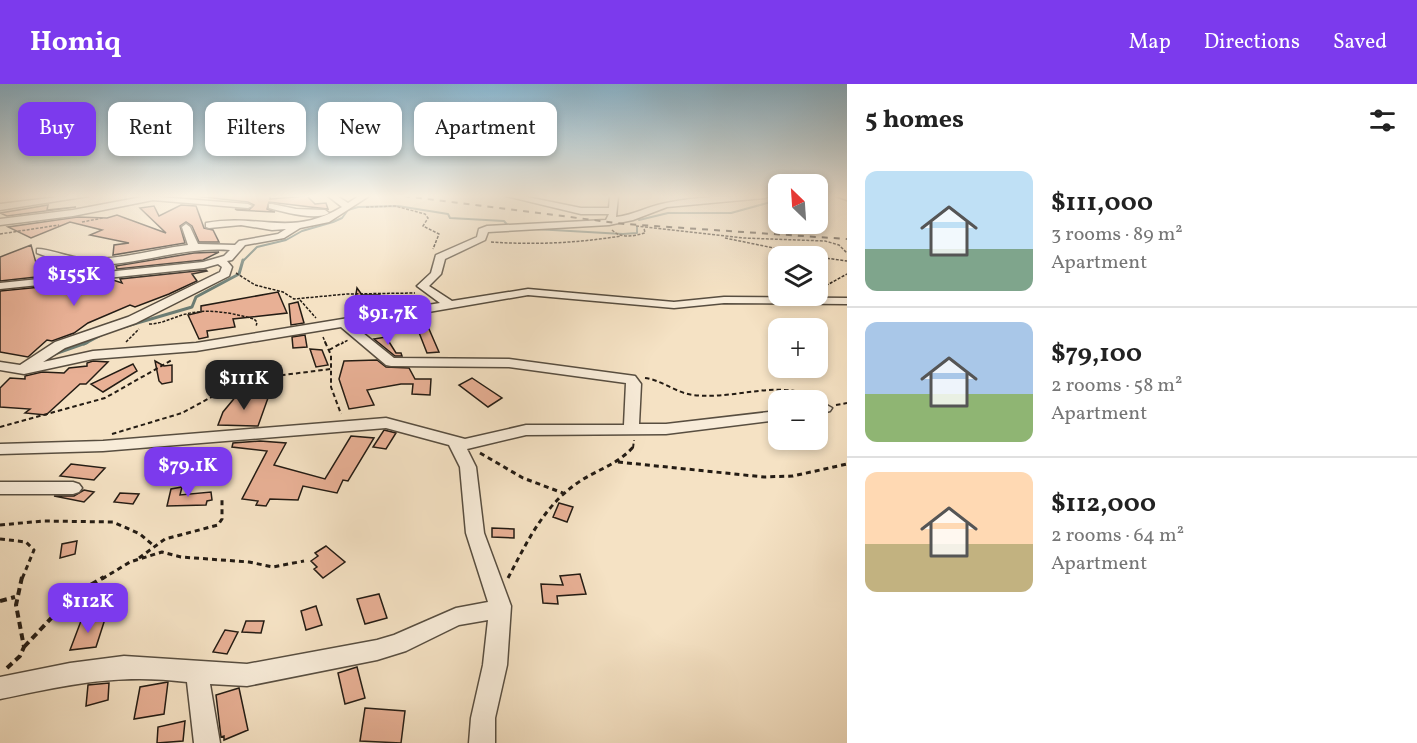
<!DOCTYPE html>
<html lang="en">
<head>
<meta charset="utf-8">
<style>
  :root { --surface:#fff; --page:#f2f2f2; --text:#222; --muted:#767676; --line:#e0e0e0; --accent:#7c3aed }
  body { margin:0; font-family:Vollkorn,serif; background:var(--page); color:var(--text); height:100vh; display:flex; flex-direction:column; font-size:22px; white-space:nowrap }
  * { box-sizing:border-box; margin:0 }
  p { font-size:20px; color:var(--muted) }
  .icon { flex:none; width:33px; height:33px; fill:none; stroke:currentColor; stroke-width:2; stroke-linecap:round; stroke-linejoin:round }
  .map { position:relative; flex:1; overflow:hidden }
  .side { display:flex; flex-direction:column; background:var(--surface); width:570px }
  .side>* { flex:none }
  .top-card { position:absolute; left:18px; top:18px; width:570px; height:54px; display:flex; gap:12px }
  .needle { width:39px; rotate:335deg }
  .controls { position:absolute; left:768px; top:90px; display:grid; gap:12px }
  .controls a { display:grid; place-items:center; width:60px; height:60px; border-radius:12px; background:var(--surface); box-shadow:0 3px 9px #0003; font-size:30px }
  .price { position:absolute; translate:-50% -51px; padding:0 14px; border-radius:12px; background:var(--accent); color:#fff; font-size:20px; line-height:39px; filter:drop-shadow(0 2px 3px #0008) }
  .price::after { content:''; position:absolute; left:50%; top:36px; width:18px; height:14px; margin-left:-9px; background:inherit; clip-path:polygon(0 0,100% 0,50% 100%) }
  .price.active { background:#222; color:#fff }
  ul { padding:0; list-style:none }
  li { display:flex; align-items:center; gap:18px; height:150px; padding:0 18px }
  li+li { border-top:2px solid var(--line) }
  li span { display:grid; place-items:center; flex:none; width:168px; height:120px; border-radius:12px; color:#555 }
  li>.icon { margin-inline-start:auto }
  span .icon { width:72px; height:72px; fill:#fffc; stroke-width:1 }
  li b { font-size:26px }
  h2 { display:flex; justify-content:space-between; align-items:center; height:72px; padding:0 18px; font-size:26px }
  .pill { padding:0 21px; border-radius:12px; background:var(--surface); box-shadow:0 3px 9px #0003; font-size:21px; line-height:54px }
  .pill.active { background:var(--accent); color:#fff }
  header { display:flex; align-items:center; gap:36px; box-sizing:border-box; height:84px; padding:0 30px; background:var(--accent); color:#fff }
  header strong { font-size:28px }
  nav { display:flex; gap:33px; margin-inline-start:auto; font-size:21px }
  main { display:flex; flex:1; min-height:0 }
  .map>svg:first-child { display:block }
</style>
</head>
<body>
<header>
<strong>Homiq</strong>
<nav><a>Map</a><a>Directions</a><a>Saved</a></nav>
</header>
<main>
<div class="map">
<svg width="847" height="659" viewBox="0 0 847 659">
  <rect width="100%" height="100%" fill="#f5e2c4"/>
  <filter id="stains"><feTurbulence type="fractalNoise" baseFrequency=".00333" numOctaves="4"/><feColorMatrix values="0 0 0 0 .2 0 0 0 0 .09 0 0 0 0 .02 0 0 0 .5 -.17"/></filter>
  <radialGradient id="worn" r=".72"><stop offset=".6" stop-color="#630" stop-opacity="0"/><stop offset="1" stop-color="#630" stop-opacity=".3"/></radialGradient>
  <g fill="none" stroke-linecap="round" stroke-linejoin="round">
    <path stroke="#6c7d74" stroke-width="2" d="M639,136L668,129H731L778,116
      M535,145L623,150L637,149V143
      M242,178L257,163L286,156L302,147L333,138L342,134L348,126L358,123L398,122L448,130L450,134L504,137L509,143"/>
    <path stroke="#6c7d74" stroke-width="3" d="M120,244L192,223L196,213L239,190L243,176
      M84,260L101,251"/>
    <path stroke="#6c7d74" stroke-width="4" d="M53,270L87,258"/>
  </g>
  <path fill="#e8b095" stroke="#241c14" stroke-width="1.5" d="M195,112H270V115L307,112L315,120L326,119L328,125L269,118L267,125L275,128L237,126L235,125L249,126L254,121L248,118Z
    M48,121L47,126L76,123L7,132L0,129Z
    M181,121L196,122L204,144L213,146L219,158H199L192,142L186,138L180,142L185,159L113,171L114,161L129,159L90,151L102,146L70,138L31,154L8,143L78,133L107,134L117,131L166,149L140,124L154,122L159,132Z
    M31,161L38,186L63,183V190L0,197V173Z
    M219,168L203,176L117,185L116,182L194,169Z
    M206,186L207,187L192,190L197,197L169,210L135,223L130,221L88,239L74,249L52,257L47,256L28,273L0,268V207L113,196L122,199L120,195Z
    M357,204L362,211H380V221L354,222Z
    M278,208L287,229L233,235L235,243L207,247L208,253L199,255L188,231L201,228V222Z
    M298,218L304,239L291,241L289,220Z
    M429,245L439,268L427,269L418,246Z
    M305,251L307,263L293,264L292,253Z
    M386,253L396,269H401L402,272H395L374,255Z
    M310,265L322,266L328,281L316,283Z
    M377,276L386,283L409,284L415,295H431L430,311L412,310L413,300H401L367,306L374,321L349,325L339,295L344,277Z
    M93,277L108,278L86,300H80L46,331L25,329L30,325L0,323V304L10,294L25,295V292L42,288L64,289L69,284L87,282V279Z
    M155,277L164,282L172,281V298L162,300L159,297Z
    M133,280L137,287L103,308L91,300Z
    M472,294L502,314L488,323L459,301Z
    M237,311L268,314L258,342L218,341L223,328Z
    M384,346L396,349L386,365L373,363Z
    M351,352L374,354L348,397L343,396L337,409L303,402L298,416L270,415L266,422L256,421L258,417L242,415L267,367L232,363L233,359L260,357L286,359L274,381L325,395Z
    M71,380L105,384L94,396L60,392Z
    M182,403L180,411L211,408L212,416L207,417L206,421L167,422L171,405Z
    M84,406L94,408L84,418L54,412H74Z
    M120,409L139,410L133,420L114,418Z
    M559,419L573,423L567,438L553,433Z
    M492,444L514,445V454L492,453Z
    M77,457L75,470L60,474L62,460Z
    M326,462L345,478L323,494L314,485L317,483L311,477L318,472L315,469Z
    M580,490L586,510L557,512L558,520L543,519L541,500L563,501L560,492Z
    M379,510L387,534L365,540L357,515Z
    M316,522L322,541L306,546L301,527Z
    M105,535L96,563L70,566L81,537Z
    M246,537H264L261,549L242,548Z
    M225,546L238,548L227,570L213,568Z
    M357,583L365,614L345,620L338,589Z
    M168,598L164,630L134,635L140,603Z
    M109,599L108,616L86,622L88,601Z
    M239,604L248,646L224,656V652L221,653L216,611Z
    M365,624L405,627L401,659L360,657Z
    M185,637L183,657L157,659L158,643Z"/>
  <g fill="none" stroke-linecap="round" stroke-linejoin="round">
    <g stroke="#584e40" stroke-width="3">
      <path id="street" d="M66,112H89L0,126V120Z
        M147,112L248,120L252,122L248,124L153,116L73,132L0,141V135L73,126Z
        M328,112H337L348,119L359,112H369L329,138L300,144L284,154L245,161L232,176L227,177L232,183L229,192L136,239L65,264L43,278L93,267L196,259L440,219L417,202L431,189L436,171L477,153L479,145L487,142L606,136L609,130H581L506,112H522L581,124H609L610,112H618L616,133C634,131 648,122 666,119C699,112 735,112 769,112L765,114L667,123L633,136L609,141L488,148L485,156L445,175L441,190L429,202L452,217L528,205L674,218L724,213L847,214V220L724,219L674,224L528,211L353,241L394,274L509,275L635,292L641,300L639,340H666L778,327V336L666,350L526,351L467,365L476,383L484,449L511,522L507,581L495,634V659H469L471,634L483,581L488,536L459,541L406,567L377,576L247,602L210,600L220,659H194L187,598C118,589 67,601 0,615V593L70,579L124,572L247,580L377,556L394,551L456,524L488,518L466,449L460,383L449,361L386,344L103,367L0,370V360L103,357L386,334L465,355L526,341H624L626,299L509,283L391,282L386,281L341,243L196,267L93,275L24,290L0,286V278L20,281L55,258L128,233L220,188L222,183L218,180L204,184L0,205V199L203,178L224,172L230,166C181,162 135,183 86,181C68,180 53,175 37,169V165C47,164 71,174 86,175C120,176 155,165 188,161L182,143L186,140L190,143L198,160L235,161L239,157L278,150L286,145L272,146L241,141L209,144L206,143V139C259,129 290,154 342,123Z
        M836,112H847V116Z
        M272,120L296,125L325,126L329,129C316,137 284,128 269,124V120Z
        M825,320L832,324L830,327L818,330V321Z
        M0,398H73L79,400L82,404L79,408L73,410H0Z"/>
    </g>
    <path stroke="#241c14" stroke-width="1.5" stroke-dasharray="3 1.5" stroke-linecap="butt" d="M366,123L395,122L425,130L428,134L423,142L439,150L433,165
      M82,138L103,134
      M636,142L744,154L825,157L839,161L847,169
      M612,146C621,155 634,152 645,149L644,144
      M0,150L59,141
      M725,154L813,172
      M491,158C534,161 578,159 621,152
      M818,173L847,177
      M236,189L255,201L283,208L294,215L347,210L415,209
      M818,206L847,190
      M300,216L316,234
      M149,240C163,240 173,233 186,230C209,224 232,229 254,235L257,238L256,243
      M323,253L326,260
      M126,258L139,245
      M341,260L348,256"/>
    <path stroke="#241c14" stroke-width="2" stroke-dasharray="4.5 3" stroke-linecap="butt" d="M325,258L331,271V303L341,330
      M329,266L343,258
      M645,294C662,296 676,309 693,311C740,316 775,294 822,315
      M836,321L847,319
      M0,343L105,314L172,276
      M112,350L182,329L230,303L283,291L331,285
      M633,364L634,356"/>
    <path stroke="#241c14" stroke-width="3" stroke-dasharray="5 4" stroke-linecap="butt" d="M480,369L523,394L563,409
      M618,378L764,393L793,392L847,380
      M0,441L43,437L113,438L140,450L154,462
      M0,455L26,458L34,466L22,495
      M139,474L165,455L218,441L222,435V416
      M508,494C526,460 543,423 576,400C595,386 618,381 634,362
      M102,495L130,478L162,468L181,473L249,478L273,483L304,477"/>
    <path stroke="#241c14" stroke-width="4" stroke-dasharray="7 4.5" stroke-linecap="butt" d="M0,517L15,513
      M24,563L72,512L104,493
      M7,584L20,572L24,563L16,521L22,493"/>
    <use href="#street" fill="#f8ecd9" fill-rule="evenodd"/>
    <path stroke="#241c14" stroke-width="2" stroke-dasharray="6 6" stroke-linecap="butt" d="M404,112L625,140L847,155"/>
  </g>
  <linearGradient id="sky" x2="0" y2="1"><stop stop-color="#89b8d3"/><stop offset="0.55" stop-color="#faf2e4"/><stop offset="1" stop-color="#faf2e4" stop-opacity="0"/></linearGradient>
  <rect width="847" height="204" fill="url(#sky)"/>
  <rect width="100%" height="100%" filter="url(#stains)"/>
  <rect width="100%" height="100%" fill="url(#worn)"/>
</svg>
<div class="controls">
<a><svg class="needle" viewBox="-14 -14 28 28"><path d="M0-13l5 13h-10z" fill="#e53935"/><path d="M0 13l5-13h-10z" fill="#767676"/></svg></a>
<a><svg class="icon" aria-label="layers" viewBox="0 0 24 24"><path d="M12 4l9 5-9 5-9-5zM3 14l9 5 9-5"/></svg></a>
<a>+</a>
<a>−</a>
</div>
<b class="price" style="left:74px;top:223px">$155K</b>
<b class="price" style="left:388px;top:262px">$91.7K</b>
<b class="price active" style="left:244px;top:327px">$111K</b>
<b class="price" style="left:188px;top:414px">$79.1K</b>
<b class="price" style="left:88px;top:550px">$112K</b>
<div class="top-card">
<a class="pill active">Buy</a>
<a class="pill">Rent</a>
<a class="pill">Filters</a>
<a class="pill">New</a>
<a class="pill">Apartment</a>
</div>
</div>
<section class="side">
<h2>5 homes<svg class="icon" aria-label="filters" viewBox="0 0 24 24"><path d="M4 7h16M4 17h16"/><circle cx="9" cy="7" r="2"/><circle cx="15" cy="17" r="2"/></svg></h2>
<ul>
<li><span style="background:linear-gradient(#bfe0f5 65%,#7fa58c 0)"><svg class="icon" aria-label="home" viewBox="0 0 24 24"><path d="M3 11l9-7 9 7M6 9v11h12V9"/></svg></span><div><b>$111,000</b><p>3 rooms · 89 m²</p><p>Apartment</p></div></li>
<li><span style="background:linear-gradient(#a9c7e8 60%,#8fb573 0)"><svg class="icon" aria-label="home" viewBox="0 0 24 24"><path d="M3 11l9-7 9 7M6 9v11h12V9"/></svg></span><div><b>$79,100</b><p>2 rooms · 58 m²</p><p>Apartment</p></div></li>
<li><span style="background:linear-gradient(#ffd9b3 60%,#c2b280 0)"><svg class="icon" aria-label="home" viewBox="0 0 24 24"><path d="M3 11l9-7 9 7M6 9v11h12V9"/></svg></span><div><b>$112,000</b><p>2 rooms · 64 m²</p><p>Apartment</p></div></li>
</ul>
</section>
</main>
</body>
</html>
